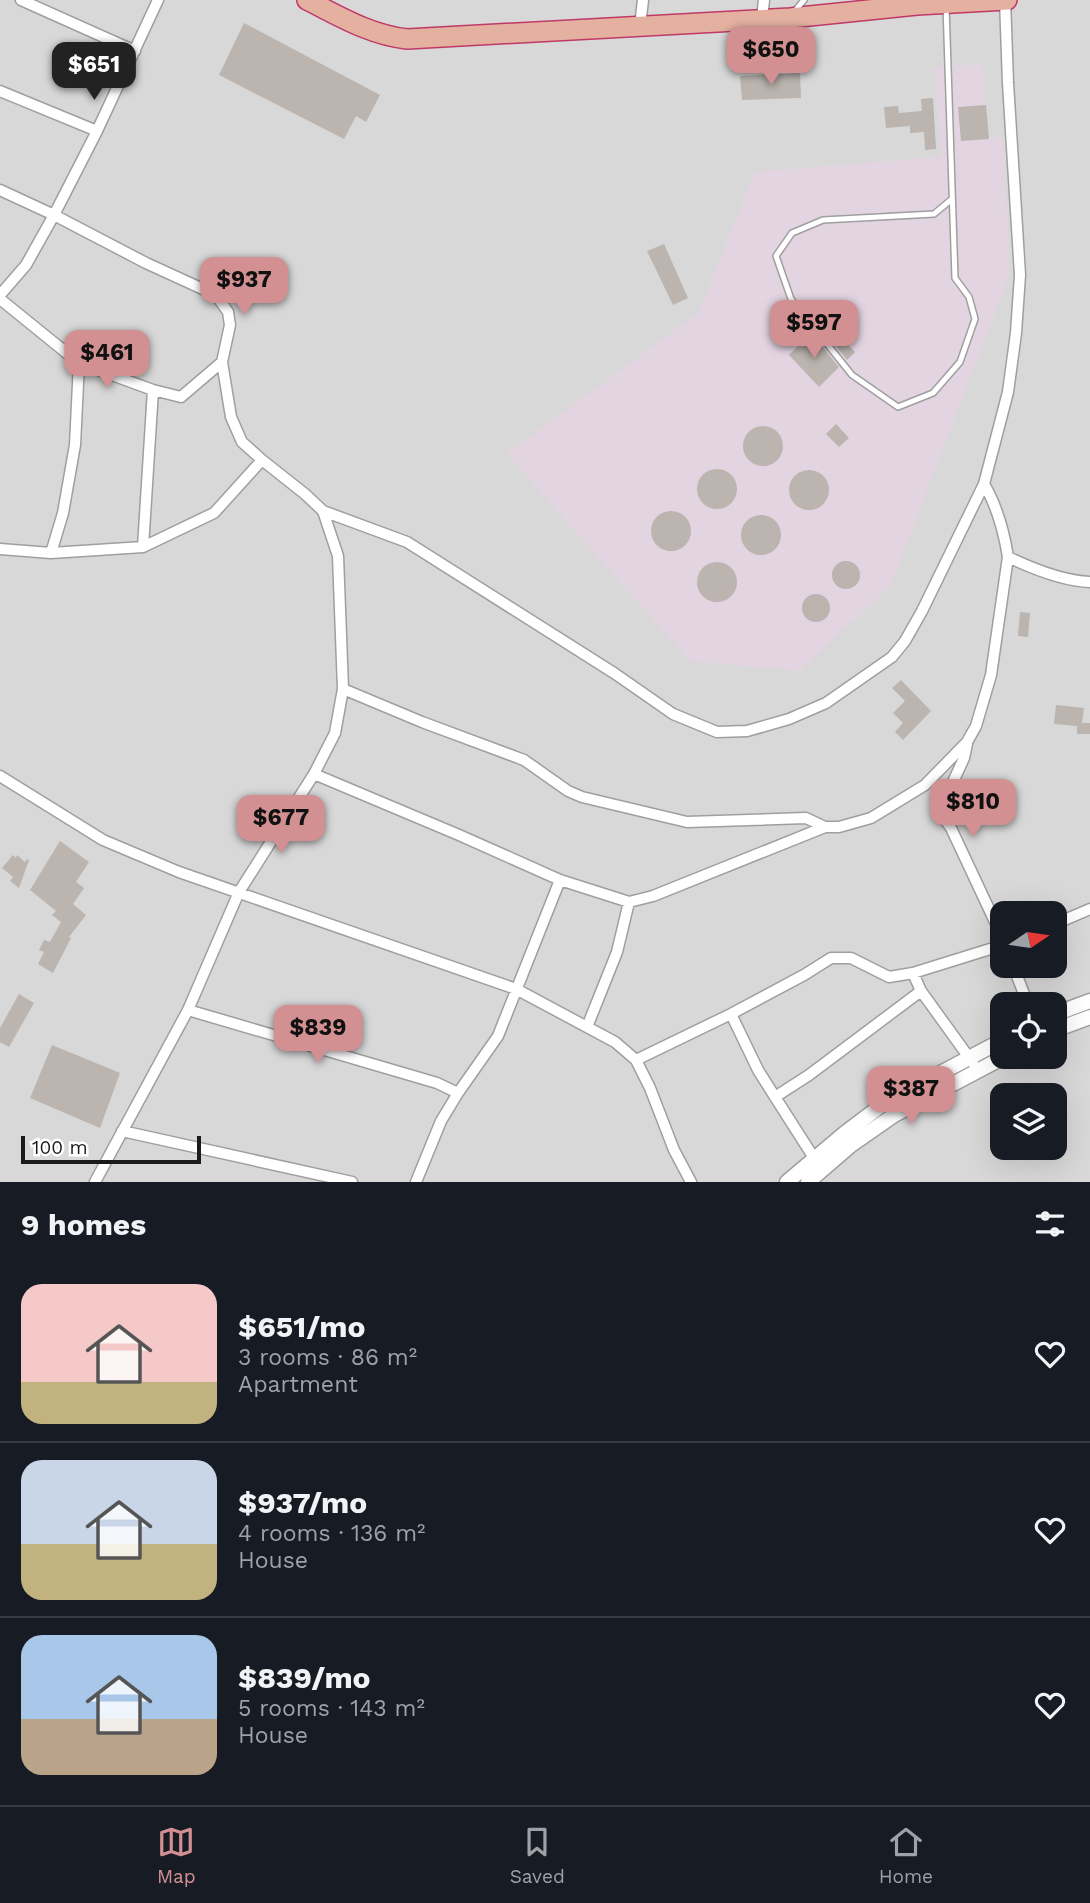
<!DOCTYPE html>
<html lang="en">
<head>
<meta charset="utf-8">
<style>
  :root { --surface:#171b24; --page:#20242c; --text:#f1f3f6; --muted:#9ea1a6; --line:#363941; --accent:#d39092 }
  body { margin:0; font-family:"Work Sans",sans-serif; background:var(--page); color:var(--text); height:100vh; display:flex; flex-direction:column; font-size:26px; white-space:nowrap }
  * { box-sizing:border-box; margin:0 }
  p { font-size:23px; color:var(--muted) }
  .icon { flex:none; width:38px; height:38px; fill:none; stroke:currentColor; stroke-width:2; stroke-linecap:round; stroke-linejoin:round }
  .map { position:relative; height:1182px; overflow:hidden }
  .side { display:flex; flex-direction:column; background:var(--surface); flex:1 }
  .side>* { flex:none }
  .needle { width:46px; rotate:77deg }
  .tools { position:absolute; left:990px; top:901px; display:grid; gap:14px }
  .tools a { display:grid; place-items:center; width:77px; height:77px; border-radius:14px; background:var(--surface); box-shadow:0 7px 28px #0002; font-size:35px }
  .scale { position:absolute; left:21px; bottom:18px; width:180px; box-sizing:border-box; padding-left:7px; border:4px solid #1b1b1b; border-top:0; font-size:19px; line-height:24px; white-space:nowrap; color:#1b1b1b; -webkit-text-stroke:5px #fff; paint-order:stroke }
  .price { position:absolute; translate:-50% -60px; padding:0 16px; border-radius:14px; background:var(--accent); color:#111; font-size:23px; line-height:46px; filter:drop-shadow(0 2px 4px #0008) }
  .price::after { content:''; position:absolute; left:50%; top:42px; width:21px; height:16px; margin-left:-10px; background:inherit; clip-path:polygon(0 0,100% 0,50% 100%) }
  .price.current { background:#222; color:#fff }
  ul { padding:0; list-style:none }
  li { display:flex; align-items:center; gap:21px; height:175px; padding:0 21px }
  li+li { border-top:2px solid var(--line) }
  li span { display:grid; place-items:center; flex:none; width:196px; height:140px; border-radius:21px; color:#555 }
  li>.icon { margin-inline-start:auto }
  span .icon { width:84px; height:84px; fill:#fffc; stroke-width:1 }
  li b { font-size:30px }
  h2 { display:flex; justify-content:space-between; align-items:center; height:84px; padding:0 21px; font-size:30px }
  .menu { display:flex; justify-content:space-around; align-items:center; height:98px; border-top:2px solid var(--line); background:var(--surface); font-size:19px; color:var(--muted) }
  .menu a { display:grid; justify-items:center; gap:4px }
  .menu .current { color:var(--accent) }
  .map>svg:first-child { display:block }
</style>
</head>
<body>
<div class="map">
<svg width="1090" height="1182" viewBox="0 0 1090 1182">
  <rect width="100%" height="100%" fill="#ebe8e1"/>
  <path fill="#d9d8d8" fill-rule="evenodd" d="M0,0H1090V1182H0ZM1003,914H1055V966H1003ZM1003,1004H1055V1057H1003ZM1003,1096H1055V1148H1003Z"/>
  <path fill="#e3d4e1" d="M982,64L989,138L1003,137L1010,273L891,585L799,671L690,661L507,454L699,312L755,172L941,157L934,67Z"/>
  <path fill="#bbb4af" d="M244,23L380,95L366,122L356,116L344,139L219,75Z
    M800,73L801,98L742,100L740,76Z
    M933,98L936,149L925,150L924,132L910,133V126L886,128L884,107L898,106L899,113L922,111L921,99Z
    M986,105L989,139L961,141L958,107Z
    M664,244L688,298L673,305L647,251Z
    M824,320L855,352L847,360L819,325Z
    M811,333L839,367L819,387L789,355Z
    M836,424L849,438L839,447L826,434Z
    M743 446a20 20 0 1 1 40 0a20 20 0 1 1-40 0Z
    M697 489a20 20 0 1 1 40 0a20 20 0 1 1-40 0Z
    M789 490a20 20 0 1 1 40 0a20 20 0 1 1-40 0Z
    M651 531a20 20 0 1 1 40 0a20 20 0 1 1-40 0Z
    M741 535a20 20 0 1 1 40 0a20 20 0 1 1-40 0Z
    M832 575a14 14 0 1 1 28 0a14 14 0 1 1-28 0Z
    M697 582a20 20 0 1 1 40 0a20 20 0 1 1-40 0Z
    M802 608a14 14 0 1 1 28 0a14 14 0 1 1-28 0Z
    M1020,612L1030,613L1028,637L1018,636Z
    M901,680L931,711L903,740L895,732L903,723L893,713L905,701L892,688Z
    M1056,705L1084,708L1082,723H1090V734H1077V726L1054,724Z
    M60,841L89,862L76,882L84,888L73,904L86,915L69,937L71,938L53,973L38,964L44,952L39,950L44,940L50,942L61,922L52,915L56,911L30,890Z
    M13,855L16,858L17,855L25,862L27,859L29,860L19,888L10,881L13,877L2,868Z
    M19,994L34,1003L9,1047L0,1042V1028Z
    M52,1045L120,1073L100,1128L30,1098Z"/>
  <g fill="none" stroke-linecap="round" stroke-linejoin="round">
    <g stroke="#9f9f9f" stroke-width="8">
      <path id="service" d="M946,6L955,278L969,297L975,319L960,362L933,393L898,407L852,375L791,299L776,256L792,233L823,220L934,214L952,199
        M795,11L804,0"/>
    </g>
    <g stroke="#9f9f9f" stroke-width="13">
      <path id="minor" d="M21,0L135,51
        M762,19L764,0
        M640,26L643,0
        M0,91L97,131
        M0,190L54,215L146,263L216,295L228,312L230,325L222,362L231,417L242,442L262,460L305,494L323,511L407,542L614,673L673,714L717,732L747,731L789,719L826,703L892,657L905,641L922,611L984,484L1008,392L1016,333L1020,275L1008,83L1005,0
        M0,295L26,265L54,215L97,131L158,0
        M0,299L79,363L153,390L181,397L222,362
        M984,484C997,506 1004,532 1008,557
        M143,547L153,390
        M0,549L51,553L143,547L214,513L262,460
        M51,553L63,513L75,445L79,363
        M343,689L422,722L524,760L568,791L582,797L687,822L806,818L825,827
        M967,744L964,758L941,808L946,821L951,828L1003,939
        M314,774L459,835L560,880L629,902L653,896L825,827H839L871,818L925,785L967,742L976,726L991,675L1008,557C1033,569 1062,581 1090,582
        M0,776L103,840L179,872L516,989L615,1042L636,1060L650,1088L674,1150L691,1182
        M1055,924L1090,909
        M1013,966L1028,1004
        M913,973L921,991L973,1063
        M188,1010L437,1083L458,1093
        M731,1014L758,1070L775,1097L809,1075L921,991
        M587,1027L617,952L629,902
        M636,1060L731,1014L804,975L831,958H851L889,977L913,973L1003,945
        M775,1097L814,1158
        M122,1131L352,1182
        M95,1182L188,1010L239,892L314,774L335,733L343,689L338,556L323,511
        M416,1182L441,1121L458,1093L498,1036L560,880"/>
    </g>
    <g stroke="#9f9f9f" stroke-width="17">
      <path id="tertiary" d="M1055,1014L1090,1001
        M1055,1030L1090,1017
        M787,1182L845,1133L886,1102L1003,1040
        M808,1182L851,1145L894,1115L1004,1057"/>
    </g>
    <g stroke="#bf3967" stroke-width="22">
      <path id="trunk" d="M307,0C339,16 370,35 407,39L790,18L917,5L1007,0"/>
    </g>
    <use href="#service" stroke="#fff" stroke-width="5"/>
    <use href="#minor" stroke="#fff" stroke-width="10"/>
    <use href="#tertiary" stroke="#fff" stroke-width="14"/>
    <use href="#trunk" stroke="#e4b0a0" stroke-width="19"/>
  </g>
</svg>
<div class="tools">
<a><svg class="needle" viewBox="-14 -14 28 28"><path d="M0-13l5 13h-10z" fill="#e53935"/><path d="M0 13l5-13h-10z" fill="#9ea1a6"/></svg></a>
<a><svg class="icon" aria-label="locate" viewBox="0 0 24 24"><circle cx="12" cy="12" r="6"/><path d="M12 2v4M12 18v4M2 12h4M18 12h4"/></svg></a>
<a><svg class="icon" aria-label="layers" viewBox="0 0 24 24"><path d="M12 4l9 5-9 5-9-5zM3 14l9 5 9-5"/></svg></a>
</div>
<div class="scale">100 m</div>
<b class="price" style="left:771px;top:87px">$650</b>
<b class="price current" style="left:94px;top:102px">$651</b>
<b class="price" style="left:244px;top:317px">$937</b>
<b class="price" style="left:814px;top:360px">$597</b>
<b class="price" style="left:107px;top:390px">$461</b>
<b class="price" style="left:973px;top:839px">$810</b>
<b class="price" style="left:281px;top:855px">$677</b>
<b class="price" style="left:318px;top:1065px">$839</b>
<b class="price" style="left:911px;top:1126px">$387</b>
</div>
<section class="side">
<h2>9 homes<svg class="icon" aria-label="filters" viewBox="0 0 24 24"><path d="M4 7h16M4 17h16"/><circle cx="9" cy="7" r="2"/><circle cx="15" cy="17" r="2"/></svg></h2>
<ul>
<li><span style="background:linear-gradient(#f6c9c9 70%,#c2b280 0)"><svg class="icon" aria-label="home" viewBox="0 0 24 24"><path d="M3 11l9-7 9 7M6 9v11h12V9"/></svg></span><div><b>$651/mo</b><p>3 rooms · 86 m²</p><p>Apartment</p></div><svg class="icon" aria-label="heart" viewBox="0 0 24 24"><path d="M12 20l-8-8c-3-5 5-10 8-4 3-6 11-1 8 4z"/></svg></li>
<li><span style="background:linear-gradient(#c9d6e8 60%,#c2b280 0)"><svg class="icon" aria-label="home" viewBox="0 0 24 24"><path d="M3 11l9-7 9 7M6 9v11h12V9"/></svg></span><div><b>$937/mo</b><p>4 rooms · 136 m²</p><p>House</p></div><svg class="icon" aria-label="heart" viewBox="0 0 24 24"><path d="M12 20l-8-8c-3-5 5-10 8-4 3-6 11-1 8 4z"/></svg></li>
<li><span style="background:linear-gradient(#a9c7e8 60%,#b9a48a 0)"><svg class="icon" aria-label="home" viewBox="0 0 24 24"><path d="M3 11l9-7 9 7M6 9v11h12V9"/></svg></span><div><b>$839/mo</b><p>5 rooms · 143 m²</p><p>House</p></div><svg class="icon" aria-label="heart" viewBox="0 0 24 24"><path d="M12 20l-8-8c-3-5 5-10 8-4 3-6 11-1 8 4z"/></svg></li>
</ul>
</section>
<nav class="menu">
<a class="current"><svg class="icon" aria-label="map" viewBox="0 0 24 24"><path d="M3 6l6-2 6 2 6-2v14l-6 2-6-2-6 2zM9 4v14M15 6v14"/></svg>Map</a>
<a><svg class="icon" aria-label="saved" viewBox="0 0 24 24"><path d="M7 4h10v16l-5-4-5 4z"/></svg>Saved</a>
<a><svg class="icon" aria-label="home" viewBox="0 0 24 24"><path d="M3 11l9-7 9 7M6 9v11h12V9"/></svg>Home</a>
</nav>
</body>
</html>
